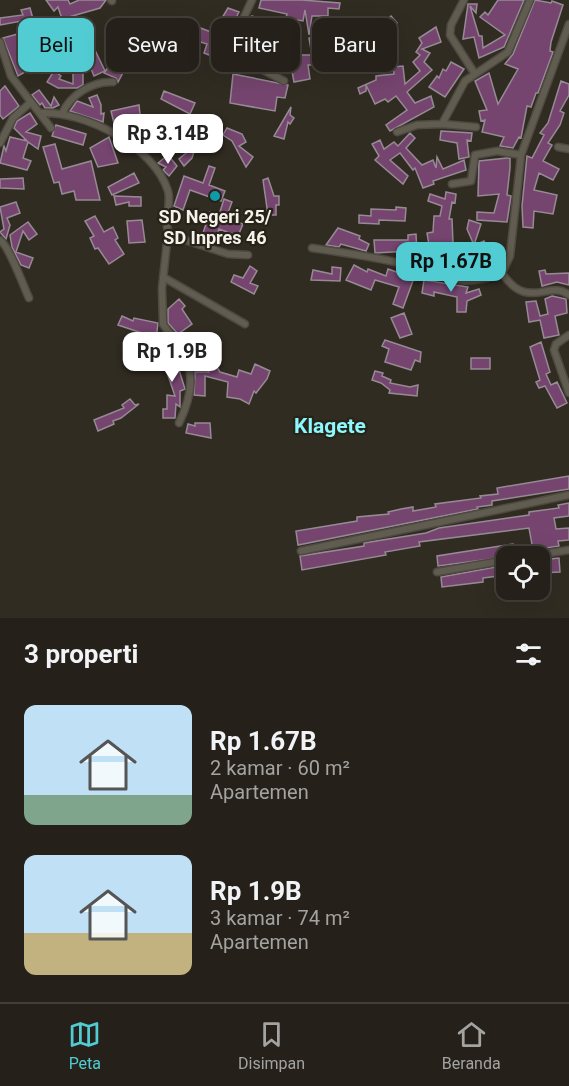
<!DOCTYPE html>
<html lang="id">
<head>
<meta charset="utf-8">
<style>
  :root { --surface:#25211a; --page:#312e27; --text:#f1f3f6; --muted:#a3a3a2; --line:#423e39; --accent:#51ccd2 }
  body { margin:0; font-family:Roboto,sans-serif; background:var(--page); color:var(--text); height:100vh; display:flex; flex-direction:column; font-size:22px; white-space:nowrap }
  * { box-sizing:border-box; margin:0 }
  p { font-size:20px; color:var(--muted) }
  .icon { flex:none; width:33px; height:33px; fill:none; stroke:currentColor; stroke-width:2; stroke-linecap:round; stroke-linejoin:round }
  .map { position:relative; height:618px; overflow:hidden }
  .sheet { display:flex; flex-direction:column; background:var(--surface); flex:1 }
  .sheet>* { flex:none }
  .banner { position:absolute; left:18px; top:18px; width:534px; height:54px; display:flex; gap:12px }
  .controls { position:absolute; left:496px; top:546px; display:grid; gap:12px }
  .controls a { display:grid; place-items:center; width:54px; height:54px; border-radius:12px; background:var(--surface); box-shadow:0 6px 24px #0002,0 0 0 2px var(--line); font-size:30px }
  .price { position:absolute; translate:-50% -51px; padding:0 14px; border-radius:12px; background:#fff; color:#222; font-size:20px; line-height:39px; filter:drop-shadow(0 2px 3px #0008) }
  .price::after { content:''; position:absolute; left:50%; top:36px; width:18px; height:14px; margin-left:-9px; background:inherit; clip-path:polygon(0 0,100% 0,50% 100%) }
  .price.selected { background:var(--accent); color:#111 }
  ul { padding:0; list-style:none }
  li { display:flex; align-items:center; gap:18px; height:150px; padding:0 24px }
  li span { display:grid; place-items:center; flex:none; width:168px; height:120px; border-radius:12px; color:#555 }
  li>.icon { margin-inline-start:auto }
  span .icon { width:72px; height:72px; fill:#fffc; stroke-width:1 }
  li b { font-size:26px }
  h2 { display:flex; justify-content:space-between; align-items:center; height:72px; padding:0 24px; font-size:26px }
  .chip { padding:0 21px; border-radius:12px; background:var(--surface); box-shadow:0 6px 24px #0002,0 0 0 2px var(--line); font-size:21px; line-height:54px }
  .chip.selected { background:var(--accent); color:#111 }
  .dock { display:flex; justify-content:space-around; align-items:center; height:84px; border-top:2px solid var(--line); background:var(--surface); font-size:16px; color:var(--muted) }
  .dock a { display:grid; justify-items:center; gap:3px }
  .dock .selected { color:var(--accent) }
  .map>svg:first-child { display:block }
</style>
</head>
<body>
<div class="map">
<svg width="569" height="618" viewBox="0 0 569 618">
  <rect width="100%" height="100%" fill="#312c22"/>
  <path fill="#75456f" stroke="#968a94" stroke-width="1.5" d="M46,0H68L70,4L79,0H106L100,8L62,19L58,7L54,11Z
    M261,0H302L340,3L339,9L328,8V16H312L309,35L305,10L303,21L286,18L287,14L259,8Z
    M498,0H524L504,47L479,58L474,37L463,39L468,4H477L476,13L470,6L479,36H482L483,48L505,35L480,17L485,12L488,15Z
    M535,0L551,3L552,1L563,5L551,42L550,51L553,52L538,93H536L531,107L527,106L521,138L519,137L513,148L500,146L504,137L482,132L485,120L481,121L479,111L487,110L475,81L489,73L498,104L518,69L505,64L513,54Z
    M30,8L33,19L0,25V18L23,15L21,10Z
    M228,8L239,12L231,28L219,23Z
    M252,16L263,20L261,28L301,32L297,55H312L309,38L320,36L322,49H320L318,65H308L310,79L294,82L291,66L259,62L242,53L245,44L256,48L259,41L246,35Z
    M391,16L397,23L380,40V36L376,39L369,30L381,20V26Z
    M198,27L224,37L217,58L204,53L207,44L194,40Z
    M436,27L441,42L422,49L430,53L424,62L432,70L407,92L415,103L431,96L434,107L390,131L386,125L407,110L396,96L388,102L385,99L375,104L366,85V91L360,94L358,88L376,80V76L394,74L393,67L403,66L405,84L420,71L413,62L420,55L416,52L422,43L419,38Z
    M25,32L29,41L17,45L30,72L22,67L25,72L18,76L3,38Z
    M94,48L105,71L94,76L84,52Z
    M117,55L128,63L118,82L116,78L104,73Z
    M451,62L464,69L445,97L429,87L437,76L439,78L443,69L446,71Z
    M54,71L61,76L59,79L73,84V72H83V85L77,88H58L47,82Z
    M233,74L288,85L285,98L277,97L275,111L230,103Z
    M561,81L569,84V95L560,111L564,113L560,125L548,143L552,145L543,161L559,169L553,180L539,173L534,190L557,195L553,214L534,211L533,228L523,227L522,206L527,156L532,158L544,135L540,133L548,123Z
    M5,86L19,106L3,119L0,115V91Z
    M39,90L51,106L54,97L59,105L53,108H45L42,103L40,105L32,95Z
    M164,91L195,103L190,114L161,99Z
    M97,95L101,105V114L104,113L103,122L70,111L77,101L93,107L89,98Z
    M139,105L141,123L132,124L131,119L114,123L111,111Z
    M291,107L290,115L294,118L290,124L288,122L284,139L274,136Z
    M30,113L37,124L26,132L41,136L38,149L28,142L23,158L31,161L27,170L0,163L4,146L6,151L10,137L27,141L14,128L17,121Z
    M56,125L86,134L83,145L52,136Z
    M227,128L242,134L246,142L239,146L253,157L246,167L232,141L223,135Z
    M441,131L472,133L471,141L467,140L469,157L459,159L457,143L440,140Z
    M410,133L415,138L406,148L422,165L433,160L436,168L437,157L443,169L464,160L466,170L433,181L434,184L423,188L415,168L413,170L400,153L390,160L408,176L403,184L375,160L379,156L372,144L380,140L384,149L394,142L398,146Z
    M109,137L118,163L98,167L90,148Z
    M188,138L197,142L192,158L184,166L179,159L192,148L185,145Z
    M55,144L62,169L91,161L100,200H76L74,191L62,194L59,182L54,183L43,147Z
    M168,155L177,166L169,176L163,170L166,167L158,163Z
    M507,158H510V168L507,195L511,196L507,222L477,220V212L494,213L499,194L478,196L479,161Z
    M209,166L215,168L209,185L225,191L221,201L190,190L183,210L174,206L184,176L203,183Z
    M134,173L139,183L112,195L108,187Z
    M23,178L24,189L0,188V179Z
    M268,178L274,196H279V205H276V215H268L263,180Z
    M446,192L456,194L455,203L452,202L449,219H452L453,243L441,244L444,269L438,270L433,268L432,264L437,263L435,244L429,245L427,233L433,232L434,216H440L442,206L428,201L430,194L445,199Z
    M114,196L141,197V206H129V202L116,205Z
    M224,199L232,202L226,218L243,224L238,236L219,229L214,244L201,239L210,212L219,215Z
    M16,202L20,213L7,218L10,225L6,239L0,232L4,229L0,207Z
    M396,207L406,208L405,221L379,220V224L359,223V215L371,216V209L396,210Z
    M95,216L104,232L113,227L118,238L115,240L124,254L109,264L98,248L95,249L90,238L94,236L85,221Z
    M142,220L145,242L129,243L127,221Z
    M469,220L481,224L474,245L467,229Z
    M28,222L37,234L29,240L23,231L16,252L33,258L29,268L21,265L12,247L10,235Z
    M338,228L360,236L359,239L369,244L366,251L341,244L339,247L326,245Z
    M416,234L417,253H420L418,262L410,261V251L375,253L374,240H408V235Z
    M484,241L492,257L497,256L500,263L488,268L483,255L480,257L475,245Z
    M354,265L367,272L368,269L386,276L388,269L414,278L403,308L393,304L399,287L375,280L371,290L346,280Z
    M250,266L257,271L250,283L258,286L254,294L231,282L234,275L243,278Z
    M332,267L341,268L340,281L311,280L313,270L332,274Z
    M545,270L546,274L569,273V285L557,282L542,286L539,271Z
    M424,280L468,287L466,293L479,289L481,295L467,301L466,312H457V297L434,292V296L422,293Z
    M552,296L566,299L567,313L555,316L559,335L544,338L540,320L529,322L526,302L536,301L540,316L548,314L545,299Z
    M179,299L185,306L182,309L192,324L178,334L168,323V309Z
    M404,313L412,334L400,338L391,318Z
    M122,316L133,321L134,318L158,323L156,339L144,337L145,334L118,325Z
    M385,340L421,352L420,362L415,360L411,370L385,362L389,349L382,346Z
    M541,342L550,372L546,374L551,385L557,382L567,403L557,408L545,386L539,388L536,382L540,380L530,347Z
    M169,348L170,361L176,360L185,389L180,391V407L176,404L175,418H163V409H167V395L175,396L162,358H158L157,349Z
    M471,358H490V369H471Z
    M213,361L220,372L237,377L239,370L251,374L255,364L270,371L267,379L256,393L254,391L249,404L240,399L227,397L228,382L205,376V396L194,395L195,372H209L205,365Z
    M375,371L383,373L382,376L391,380L390,383L410,387L418,385L417,396L389,393L390,390L381,383L372,380Z
    M130,399L135,405L139,404L121,418L113,421L114,424L98,431L94,420L124,408L122,405Z
    M195,423H210L211,438L186,433L188,424L195,426Z
    M569,476V489L492,501V505L477,507L478,509L298,545L296,531L357,521V517L389,514L388,512L401,509L413,507V511L436,507L435,504L481,498L480,496L498,494L497,488Z
    M569,503V516L554,518L556,529L569,528V540L558,541L559,546L533,550L529,528L419,542L420,546L385,552L386,555L302,570L300,556L364,546V543L426,533L439,528L529,515V512L559,508L558,505Z
    M513,544L514,556L438,566L437,556Z
    M559,558L560,572L540,573V560Z
    M507,565V575L483,578V582L442,587L441,577Z"/>
  <g fill="none" stroke-linecap="round" stroke-linejoin="round">
    <g stroke="#4e4a41" stroke-width="9">
      <path id="street" d="M111,0L112,1
        M252,0L231,45V53L284,81
        M464,0L451,25L450,35L475,74
        M0,42L11,76L51,128
        M41,113C85,111 154,146 168,191C172,204 162,225 170,235L228,254L248,255
        M62,114C70,95 92,81 113,82
        M442,124L476,127
        M397,132L417,125L442,124L465,81L508,52L530,0
        M0,143L13,118L31,102
        M558,147L569,149
        M452,184L471,181L475,155L497,151L521,155
        M168,233L162,288L163,324C167,332 173,335 178,342C196,370 193,394 179,423
        M0,240C9,246 23,285 29,298
        M312,248C340,252 368,256 395,262C438,272 457,291 502,273L510,256L521,155L569,24
        M502,273C528,312 549,279 569,295
        M163,277L245,324
        M569,335L556,344L554,350L569,393
        M301,551L569,495
        M530,556L569,550
        M437,572L507,560"/>
    </g>
    <use href="#street" stroke="#615c50" stroke-width="6"/>
  </g>
  <circle fill="#0f9aa8" stroke="#272319" stroke-width="2" cx="215" cy="196" r="6"/>
  <g text-anchor="middle" dominant-baseline="central" stroke-width="4.5" stroke-linejoin="round" paint-order="stroke">
    <g font-size="18" font-weight="bold" fill="#f5f2eb" stroke="#272319">
      <text x="215" y="216">SD Negeri 25/<tspan x="215" dy="21">SD Inpres 46</tspan></text>
    </g>
    <g font-size="21" font-weight="bold" fill="#8cf8fd" stroke="#272319">
      <text x="330" y="426">Klagete</text>
    </g>
  </g>
</svg>
<div class="controls">
<a><svg class="icon" aria-label="locate" viewBox="0 0 24 24"><circle cx="12" cy="12" r="6"/><path d="M12 2v4M12 18v4M2 12h4M18 12h4"/></svg></a>
</div>
<b class="price" style="left:168px;top:165px">Rp 3.14B</b>
<b class="price selected" style="left:451px;top:293px">Rp 1.67B</b>
<b class="price" style="left:172px;top:383px">Rp 1.9B</b>
<div class="banner">
<a class="chip selected">Beli</a>
<a class="chip">Sewa</a>
<a class="chip">Filter</a>
<a class="chip">Baru</a>
</div>
</div>
<section class="sheet">
<h2>3 properti<svg class="icon" aria-label="filters" viewBox="0 0 24 24"><path d="M4 7h16M4 17h16"/><circle cx="9" cy="7" r="2"/><circle cx="15" cy="17" r="2"/></svg></h2>
<ul>
<li><span style="background:linear-gradient(#bfe0f5 75%,#7fa58c 0)"><svg class="icon" aria-label="home" viewBox="0 0 24 24"><path d="M3 11l9-7 9 7M6 9v11h12V9"/></svg></span><div><b>Rp 1.67B</b><p>2 kamar · 60 m²</p><p>Apartemen</p></div></li>
<li><span style="background:linear-gradient(#bfe0f5 65%,#c2b280 0)"><svg class="icon" aria-label="home" viewBox="0 0 24 24"><path d="M3 11l9-7 9 7M6 9v11h12V9"/></svg></span><div><b>Rp 1.9B</b><p>3 kamar · 74 m²</p><p>Apartemen</p></div></li>
</ul>
</section>
<nav class="dock">
<a class="selected"><svg class="icon" aria-label="map" viewBox="0 0 24 24"><path d="M3 6l6-2 6 2 6-2v14l-6 2-6-2-6 2zM9 4v14M15 6v14"/></svg>Peta</a>
<a><svg class="icon" aria-label="saved" viewBox="0 0 24 24"><path d="M7 4h10v16l-5-4-5 4z"/></svg>Disimpan</a>
<a><svg class="icon" aria-label="home" viewBox="0 0 24 24"><path d="M3 11l9-7 9 7M6 9v11h12V9"/></svg>Beranda</a>
</nav>
</body>
</html>
